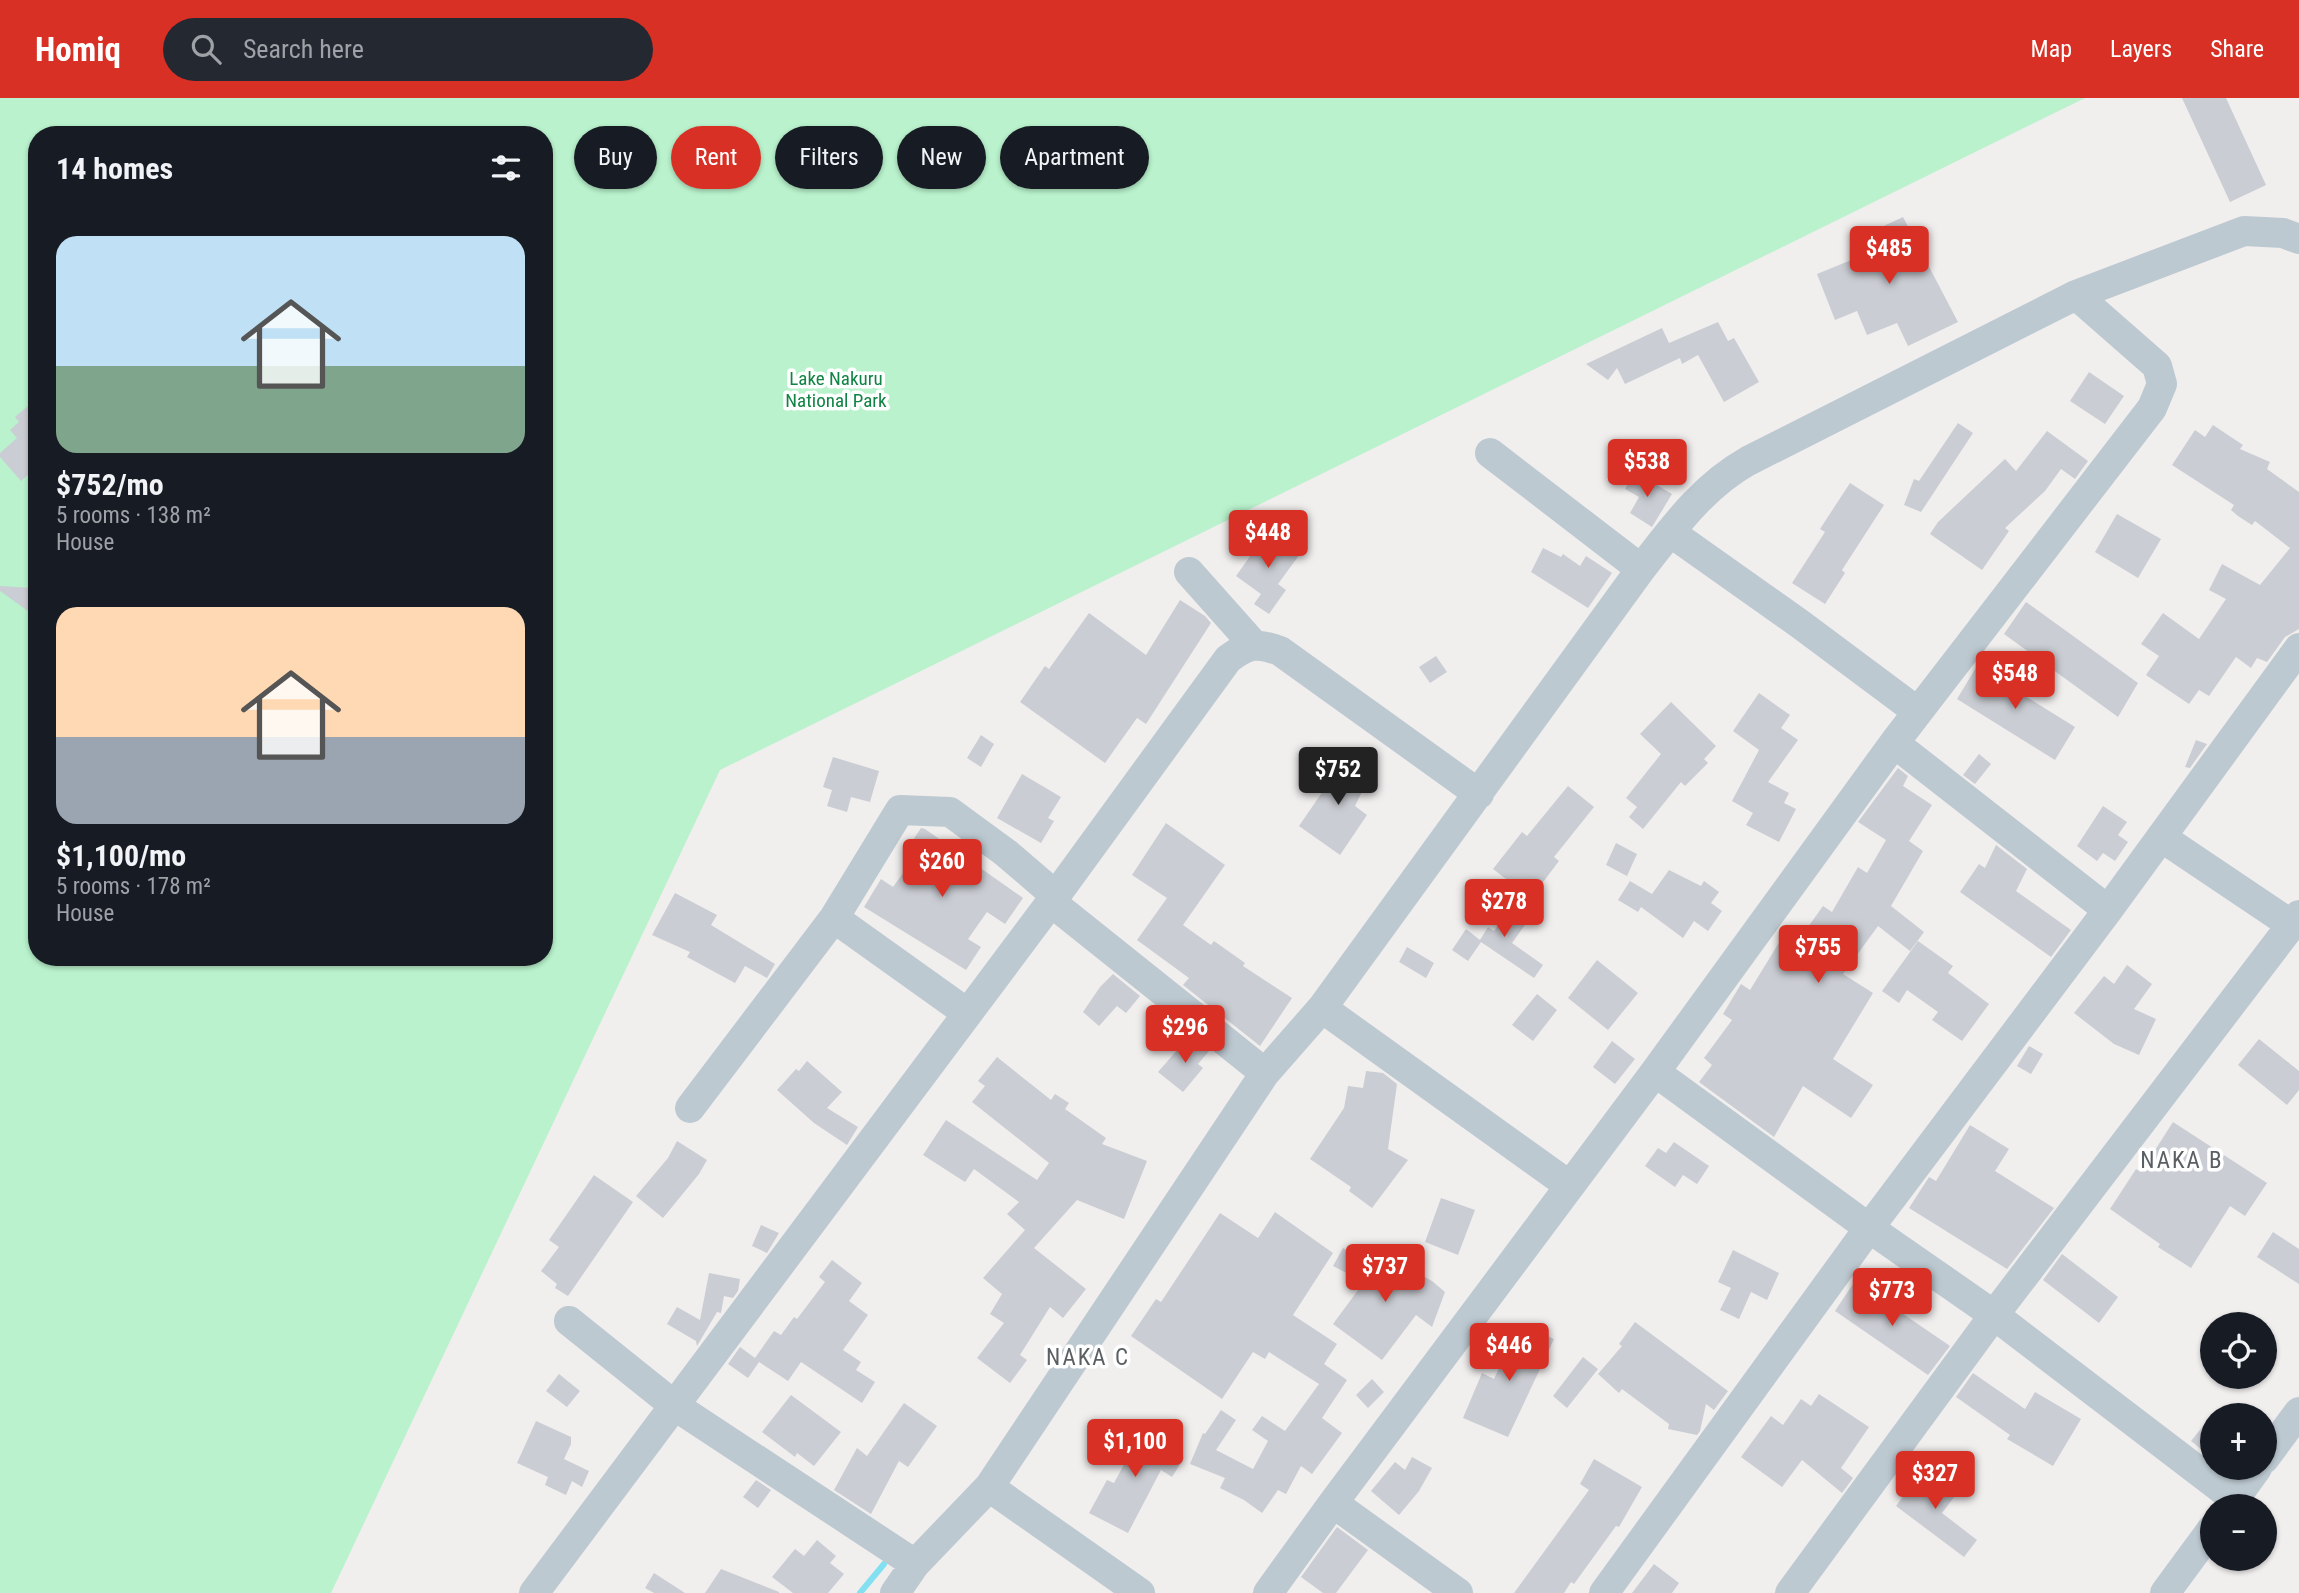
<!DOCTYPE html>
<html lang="en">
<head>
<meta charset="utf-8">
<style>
  :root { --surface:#171b24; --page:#242831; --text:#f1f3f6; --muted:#9ea1a6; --accent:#d93025 }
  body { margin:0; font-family:"Roboto Condensed",sans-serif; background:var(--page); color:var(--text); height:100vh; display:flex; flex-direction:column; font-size:26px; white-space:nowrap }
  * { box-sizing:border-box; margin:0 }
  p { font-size:23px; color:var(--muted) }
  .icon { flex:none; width:38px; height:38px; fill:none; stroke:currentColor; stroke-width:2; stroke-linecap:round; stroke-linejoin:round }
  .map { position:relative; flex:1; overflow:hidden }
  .sheet { position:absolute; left:28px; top:28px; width:525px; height:840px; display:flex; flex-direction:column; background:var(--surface); border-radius:28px; box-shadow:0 2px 5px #0004 }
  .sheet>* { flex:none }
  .guide { position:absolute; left:574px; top:28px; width:665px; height:63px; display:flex; gap:14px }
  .controls { position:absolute; left:2200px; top:1214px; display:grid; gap:14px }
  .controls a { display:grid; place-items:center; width:77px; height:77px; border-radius:50%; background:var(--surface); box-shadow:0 2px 5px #0004; font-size:35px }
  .price { position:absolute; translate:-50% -60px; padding:0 16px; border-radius:7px; background:var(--accent); color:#fff; font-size:23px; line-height:46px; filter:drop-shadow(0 2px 4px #0008) }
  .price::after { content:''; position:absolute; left:50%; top:42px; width:21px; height:16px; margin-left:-10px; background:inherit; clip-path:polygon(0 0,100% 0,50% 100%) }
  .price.active { background:#222; color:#fff }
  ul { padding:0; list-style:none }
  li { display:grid; align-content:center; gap:14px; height:371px; padding:0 28px }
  li span { display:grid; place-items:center; height:217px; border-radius:21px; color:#555 }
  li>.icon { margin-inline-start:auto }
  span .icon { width:126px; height:126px; fill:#fffc; stroke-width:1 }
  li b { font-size:30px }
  h2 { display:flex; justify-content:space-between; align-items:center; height:84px; padding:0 28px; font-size:30px }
  .pill { padding:0 24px; border-radius:32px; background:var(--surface); box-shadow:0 2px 5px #0004; font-size:24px; line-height:63px }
  .pill.active { background:var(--accent); color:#fff }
  header { display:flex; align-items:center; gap:42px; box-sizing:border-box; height:98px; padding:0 35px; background:var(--accent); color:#fff }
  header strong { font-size:33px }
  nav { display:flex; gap:38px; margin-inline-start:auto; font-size:24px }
  .search { width:490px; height:63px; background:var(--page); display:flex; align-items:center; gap:18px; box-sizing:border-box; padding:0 24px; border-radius:38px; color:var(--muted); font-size:26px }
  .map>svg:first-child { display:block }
</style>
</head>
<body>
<header>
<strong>Homiq</strong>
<div class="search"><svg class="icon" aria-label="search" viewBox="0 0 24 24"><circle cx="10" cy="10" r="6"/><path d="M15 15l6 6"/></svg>Search here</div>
<nav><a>Map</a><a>Layers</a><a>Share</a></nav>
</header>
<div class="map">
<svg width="2299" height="1495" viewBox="0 0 2299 1495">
  <rect width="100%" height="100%" fill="#f1eeee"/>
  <path fill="#b9f2cc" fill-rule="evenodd" d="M0,0H2085L720,672L331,1495H0ZM37,37H544V859H37Z"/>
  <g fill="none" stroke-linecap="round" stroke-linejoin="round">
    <path stroke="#83e0f1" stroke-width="6" d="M860,1495L884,1466"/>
  </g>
  <path fill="#cacdd3" d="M2182,0H2226L2266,87L2230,104Z
    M1903,119L1958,224L1908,248L1897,225L1867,237L1857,213L1835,222L1817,176L1866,156L1858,140Z
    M1718,224L1728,243L1734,240L1759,284L1724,304L1698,257L1682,266L1680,260L1625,286L1617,270L1608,282L1586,266L1662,230L1669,245Z
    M2089,274L2124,298L2105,326L2070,303Z
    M28,308L33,314L37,310V369L21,383L0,359V355L17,340L10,332L19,324L15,319Z
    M1958,325L1973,335L1921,414L1904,407L1914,381L1919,383Z
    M2213,327L2243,347L2240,351L2270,364L2267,371L2299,394V531L2285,539L2267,564L2257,560L2251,570L2236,559L2209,598L2199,592L2189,606L2146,577L2159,558L2141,546L2163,515L2199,541L2226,501L2209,492L2222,466L2260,487L2290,450L2255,423L2252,427L2238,418L2231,412L2234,407L2172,367L2195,332L2205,339Z
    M2047,333L2088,363L2075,381L2061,371L2045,393L2005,430L2009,433L1982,472L1930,436L1938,424L2005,361L2016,373Z
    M1635,374L1672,396L1652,429L1630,415L1639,399L1625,391Z
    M1850,385L1884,407L1842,472L1845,475L1825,506L1792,485L1825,434L1820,431Z
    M2117,416L2161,441L2138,480L2095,454Z
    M1268,433L1300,456L1278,486L1286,492L1269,516L1254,506L1261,496L1236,478Z
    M1543,450L1561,459L1563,456L1580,468L1586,458L1612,475L1588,510L1531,474Z
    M0,488L33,490L28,513L0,493Z
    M1180,502L1205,518L1211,525L1146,626L1137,620L1105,665L1020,604L1045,568L1049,571L1089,515L1146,557Z
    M2026,504L2138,585L2118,619L2004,536Z
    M1436,558L1447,574L1430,585L1419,569Z
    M1980,563L2028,593L2025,598L2075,629L2055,662L1957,601Z
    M1759,595L1790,617L1781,630L1798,642L1768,684L1789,695L1784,705L1796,711L1779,744L1746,727L1753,715L1732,703L1759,652L1733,633Z
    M1671,604L1716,648L1704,661L1708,665L1685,688L1681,684L1643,731L1629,719L1637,709L1626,700L1661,656L1640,636Z
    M981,637L994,646L981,669L967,660Z
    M2196,642L2207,646L2190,670L2185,669Z
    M1979,656L1991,666L1975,686L1963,677Z
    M833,659L879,673L870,704L851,699L847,714L827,708L832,692L823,689Z
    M1339,659L1371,675L1355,708L1367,717L1340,757L1299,728L1334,677L1330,675Z
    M1898,670L1908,678L1903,688L1932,707L1909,743L1923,753L1891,808L1924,834L1910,853L1878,828L1843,876L1873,895L1833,961L1873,987L1851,1020L1803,988L1774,1039L1699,984L1712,967L1704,960L1732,922L1723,916L1741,886L1750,892L1783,838L1796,846L1823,808L1832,814L1858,769L1867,775L1886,742L1858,724Z
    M1022,676L1061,699L1048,720L1054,723L1041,745L997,720Z
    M1568,688L1594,709L1554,759L1559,763L1531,800L1493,771L1522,734L1527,738Z
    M2103,708L2127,724L2118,737L2128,744L2115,763L2103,755L2097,763L2077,748Z
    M1166,725L1225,767L1183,827L1211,847L1214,843L1245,865L1243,868L1292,900L1260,948L1183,887L1189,880L1137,842L1167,800L1132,777Z
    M921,730L925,731L1023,800L1005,826L987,814L968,841L981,849L966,872L864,809L881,781L893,789L914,760L905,754Z
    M1616,745L1637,756L1627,778L1606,767Z
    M1996,747L2027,771L2016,793L2071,832L2051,859L1960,794L1979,766L1985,770Z
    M1669,772L1701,788L1704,783L1719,794L1711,805L1722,813L1708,833L1694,823L1683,840L1641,809L1638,814L1618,802L1630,783L1652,796Z
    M675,795L717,817L711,827L775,866L767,880L745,868L735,885L687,859L690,854L652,837Z
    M1520,797L1537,810L1512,845L1543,867L1534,880L1481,844L1468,863L1452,852L1466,831L1480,842L1488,829L1494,833Z
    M1918,843L1953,868L1948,875L1989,906L1962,943L1932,922L1938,914L1907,892L1899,905L1882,893Z
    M1407,849L1434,865L1426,880L1399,864Z
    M1597,862L1638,895L1608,932L1568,900Z
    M2127,867L2152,886L2134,911L2156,921L2139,957L2114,946L2074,915L2104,878L2114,886Z
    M1113,876L1140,898L1126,915L1117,908L1099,928L1083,914L1100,889Z
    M1537,896L1557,912L1533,943L1512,927Z
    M1193,940L1209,953L1198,966L1203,970L1183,994L1158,974L1179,950L1181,952Z
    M2259,941L2299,973V992L2287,1007L2238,967Z
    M1612,943L1635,961L1615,986L1593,969Z
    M2029,948L2043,956L2031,976L2017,968Z
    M997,959L1051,1002L1055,996L1069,1005L1065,1011L1106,1040L1102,1046L1147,1063L1124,1121L1077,1102L1034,1150L1086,1191L1063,1220L1050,1209L1020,1257L1027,1262L1010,1285L977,1260L1004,1225L990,1216L1002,1196L983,1180L1025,1132L1007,1116L1019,1104L974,1071L965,1084L923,1057L946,1022L1037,1082L1049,1065L972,1004L985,988L978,983Z
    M807,963L842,994L827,1010L858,1029L847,1047L814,1025L777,992L796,971L799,973Z
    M1366,973L1383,975L1397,986L1388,1051L1408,1062L1372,1110L1349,1093L1351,1089L1310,1061L1344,1010L1348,988L1363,990Z
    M2173,1024L2267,1085L2245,1118L2230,1108L2191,1170L2158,1149L2160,1146L2110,1111L2136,1071L2141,1074Z
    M1970,1027L2009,1051L1995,1073L2054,1110L2007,1171L1909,1110L1929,1079L1936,1083Z
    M677,1043L707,1062L699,1076L663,1120L636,1098L668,1060Z
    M1674,1044L1709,1068L1697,1086L1683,1077L1675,1089L1645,1068L1658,1050L1666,1055Z
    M594,1077L633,1104L568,1198L555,1190L557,1186L541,1173L559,1149L549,1142Z
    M1441,1100L1475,1112L1458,1157L1425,1144Z
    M1275,1114L1333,1155L1293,1217L1337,1246L1324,1266L1347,1282L1322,1320L1342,1335L1312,1376L1301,1368L1286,1396L1278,1392L1262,1415L1244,1402L1220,1390L1225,1380L1190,1366L1203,1335L1205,1336L1221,1312L1236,1322L1216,1352L1253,1371L1268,1343L1252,1332L1262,1318L1285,1333L1319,1286L1269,1254L1265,1261L1253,1254L1222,1301L1131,1238L1156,1201L1161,1204L1220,1115L1258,1140Z
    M761,1127L779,1135L767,1155L752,1148Z
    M2273,1134L2299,1151V1186L2257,1159Z
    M1343,1150L1404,1183L1410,1171L1432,1183L1445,1194L1432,1229L1416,1217L1382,1262L1333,1226L1364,1184L1333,1168Z
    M1733,1152L1779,1175L1767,1202L1751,1194L1739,1221L1720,1212L1731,1190L1718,1184Z
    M2062,1156L2118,1199L2099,1225L2043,1182Z
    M832,1162L862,1185L849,1203L868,1217L843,1252L861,1264L856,1272L875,1284L862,1305L801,1264L788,1283L759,1264L748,1280L728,1266L740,1249L755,1260L774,1233L781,1237L794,1219L797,1221L825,1184L819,1179Z
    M709,1175L740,1181L738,1193L733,1200L724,1198L721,1215L717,1214L697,1248L696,1243L667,1226L677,1209L700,1222Z
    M1855,1183L1950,1248L1928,1277L1835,1213Z
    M1635,1224L1728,1293L1714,1312L1706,1306L1700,1333L1697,1337L1668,1331L1669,1326L1622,1291L1619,1295L1598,1276L1622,1248L1619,1246Z
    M1520,1225L1554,1241L1508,1339L1463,1320L1482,1275L1494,1281Z
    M1583,1259L1598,1271L1567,1310L1553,1298Z
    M1973,1275L2025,1311L2035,1294L2081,1321L2053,1368L2007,1341L2010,1337L1956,1299Z
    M559,1276L580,1293L567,1309L546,1293Z
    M1372,1281L1384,1294L1368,1310L1356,1297Z
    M1819,1296L1869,1329L1841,1370L1853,1380L1842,1395L1802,1362L1782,1389L1741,1359L1771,1318L1783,1327L1801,1301L1811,1308Z
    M791,1297L841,1334L814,1368L797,1355L795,1359L762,1334Z
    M904,1305L937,1328L908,1369L899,1363L871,1416L834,1392L857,1350L867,1358Z
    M2212,1317V1360L2191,1343Z
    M536,1323L571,1339V1346L564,1361L589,1373L582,1389L572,1383L566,1397L545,1387L548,1379L517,1365Z
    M1134,1326L1184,1360L1172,1379L1161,1372L1128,1435L1089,1415L1107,1382L1114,1385L1132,1352L1121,1346Z
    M1412,1359L1432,1370L1419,1393L1399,1417L1371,1393L1395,1364L1405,1372Z
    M1594,1361L1642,1389L1619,1429L1616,1428L1574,1486L1571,1484L1564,1495H1514L1589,1392L1580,1386Z
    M1925,1369L1958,1394L1942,1415L1977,1442L1964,1459L1896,1408Z
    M756,1382L771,1392L758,1410L743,1399Z
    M1337,1429L1368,1452L1336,1495H1323L1301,1479Z
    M817,1442L836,1458L830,1465L844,1476L828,1495H793L772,1479L795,1451L804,1458Z
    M1654,1466L1679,1485L1672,1495H1632Z
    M721,1471L779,1494V1495H705Z
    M654,1475L685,1495H654L645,1490Z"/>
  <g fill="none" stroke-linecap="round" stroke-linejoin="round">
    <path stroke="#bdc9d1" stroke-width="30" d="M1490,355L1641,471
      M1670,434L1800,526L1918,614
      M1189,474L1254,547
      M1894,645L2108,812
      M2161,739L2292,827
      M1051,804L1265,975
      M834,820L967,915
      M1322,910L1570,1088
      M1655,974L1869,1130L1994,1217L2235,1401
      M690,1010L834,820L900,712L950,714L1006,755L1055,797
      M569,1223L675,1308L915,1466L989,1389L1265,975L1322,910L1641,471C1673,430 1702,389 1748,363L2076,197L2244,133L2283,135L2299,141
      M2264,1361L2299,1314
      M989,1389L1140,1495
      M1333,1405L1458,1495
      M2229,1409L2257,1370
      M534,1495L1051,804L1228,561C1248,546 1256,544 1280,553L1479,696
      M895,1495L915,1466
      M1268,1495L1333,1405L1655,974L1894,645L2152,310L2162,286L2157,268L2076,197
      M1604,1495L1869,1130L2108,812L2299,550
      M1790,1495L1994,1217L2299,817
      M2165,1495L2212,1431"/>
  </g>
  <g text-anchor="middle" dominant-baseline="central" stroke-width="7" stroke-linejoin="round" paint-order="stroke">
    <g font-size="19" fill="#118344" stroke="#fff">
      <text x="836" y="280">Lake Nakuru<tspan x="836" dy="22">National Park</tspan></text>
    </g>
    <g font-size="23" letter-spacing="2" fill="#5a5f63" stroke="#fff">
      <text x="2182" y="1062">NAKA B</text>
      <text x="1088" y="1259">NAKA C</text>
    </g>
  </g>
</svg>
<div class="controls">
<a><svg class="icon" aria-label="locate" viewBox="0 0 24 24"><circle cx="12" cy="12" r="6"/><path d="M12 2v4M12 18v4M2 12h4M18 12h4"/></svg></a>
<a>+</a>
<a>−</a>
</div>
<b class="price" style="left:1889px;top:188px">$485</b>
<b class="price" style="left:1647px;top:401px">$538</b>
<b class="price" style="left:1268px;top:472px">$448</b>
<b class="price" style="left:2015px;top:613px">$548</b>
<b class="price active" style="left:1338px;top:709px">$752</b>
<b class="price" style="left:942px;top:801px">$260</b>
<b class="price" style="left:1504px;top:841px">$278</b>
<b class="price" style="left:1818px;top:887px">$755</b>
<b class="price" style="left:1185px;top:967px">$296</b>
<b class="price" style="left:1385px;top:1206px">$737</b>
<b class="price" style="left:1892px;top:1230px">$773</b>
<b class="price" style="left:1509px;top:1285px">$446</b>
<b class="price" style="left:1135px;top:1381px">$1,100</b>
<b class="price" style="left:1935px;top:1413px">$327</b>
<div class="guide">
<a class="pill">Buy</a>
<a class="pill active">Rent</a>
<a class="pill">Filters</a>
<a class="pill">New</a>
<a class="pill">Apartment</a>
</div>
<section class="sheet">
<h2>14 homes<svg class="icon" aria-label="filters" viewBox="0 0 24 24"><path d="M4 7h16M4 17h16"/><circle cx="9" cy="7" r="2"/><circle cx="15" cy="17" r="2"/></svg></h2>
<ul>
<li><span style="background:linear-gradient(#bfe0f5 60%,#7fa58c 0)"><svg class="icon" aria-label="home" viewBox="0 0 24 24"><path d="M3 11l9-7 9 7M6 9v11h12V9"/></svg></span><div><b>$752/mo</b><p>5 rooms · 138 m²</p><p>House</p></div></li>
<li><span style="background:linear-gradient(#ffd9b3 60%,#9aa5b1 0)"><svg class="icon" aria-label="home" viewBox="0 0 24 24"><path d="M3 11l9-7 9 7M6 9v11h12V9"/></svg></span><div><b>$1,100/mo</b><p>5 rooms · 178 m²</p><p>House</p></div></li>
</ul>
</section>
</div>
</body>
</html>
